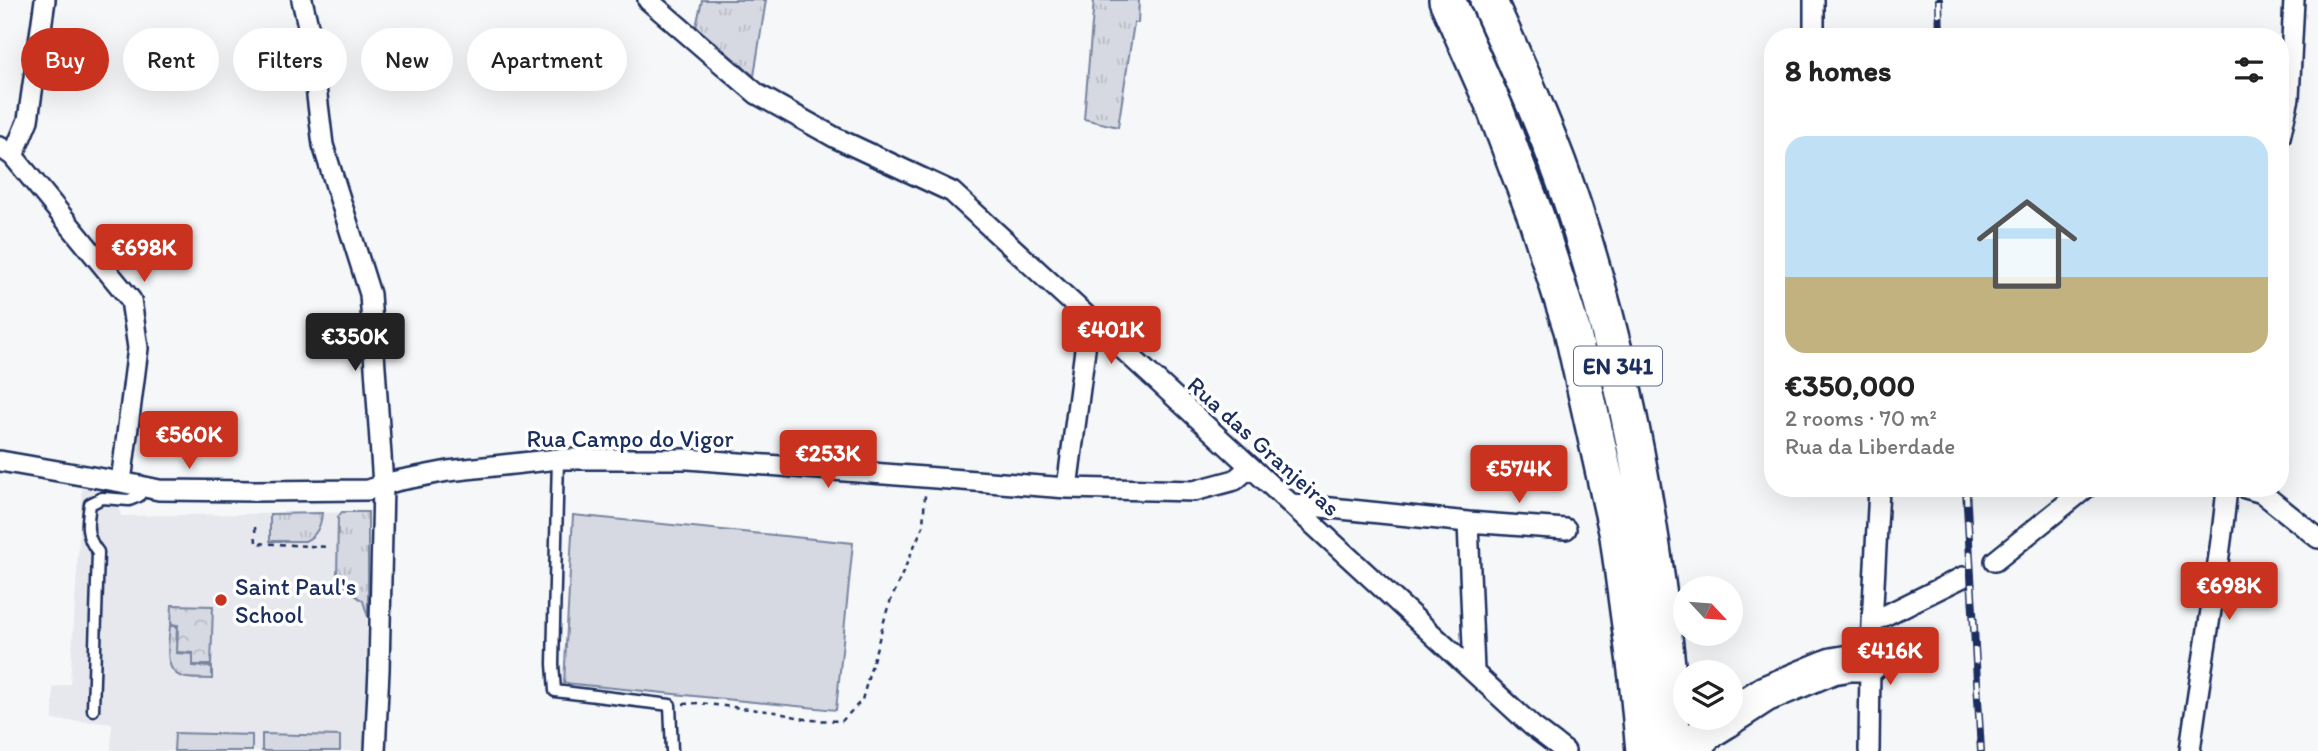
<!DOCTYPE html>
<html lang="en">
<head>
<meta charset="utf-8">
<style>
  :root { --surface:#fff; --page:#f2f2f2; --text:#222; --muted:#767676; --line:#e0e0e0; --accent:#c8321e }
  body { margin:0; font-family:Itim,sans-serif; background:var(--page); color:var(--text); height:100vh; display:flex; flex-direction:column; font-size:26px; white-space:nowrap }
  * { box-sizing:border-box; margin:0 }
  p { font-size:23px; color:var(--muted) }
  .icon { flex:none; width:38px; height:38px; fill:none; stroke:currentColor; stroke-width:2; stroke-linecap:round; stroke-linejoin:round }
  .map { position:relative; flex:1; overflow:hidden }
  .side { position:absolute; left:1764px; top:28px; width:525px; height:469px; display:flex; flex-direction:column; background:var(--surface); border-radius:28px; box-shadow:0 7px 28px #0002 }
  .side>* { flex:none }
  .banner { position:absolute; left:21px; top:28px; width:665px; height:63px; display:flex; gap:14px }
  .needle { width:46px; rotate:116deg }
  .controls { position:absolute; left:1673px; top:576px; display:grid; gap:14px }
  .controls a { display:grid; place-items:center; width:70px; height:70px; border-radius:50%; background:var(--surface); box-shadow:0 7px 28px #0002; font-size:35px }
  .price { position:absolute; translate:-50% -60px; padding:0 16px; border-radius:7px; background:var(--accent); color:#fff; font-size:23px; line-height:46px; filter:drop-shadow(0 2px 4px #0008) }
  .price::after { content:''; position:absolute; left:50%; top:42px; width:21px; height:16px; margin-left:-10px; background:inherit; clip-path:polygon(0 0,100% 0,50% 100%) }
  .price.on { background:#222; color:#fff }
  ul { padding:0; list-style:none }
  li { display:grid; align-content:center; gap:14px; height:371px; padding:0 21px }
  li+li { border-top:2px solid var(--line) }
  li span { display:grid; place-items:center; height:217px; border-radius:21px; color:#555 }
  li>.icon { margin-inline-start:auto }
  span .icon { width:126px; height:126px; fill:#fffc; stroke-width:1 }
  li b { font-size:30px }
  h2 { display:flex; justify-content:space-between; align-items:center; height:84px; padding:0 21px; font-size:30px }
  .tag { padding:0 24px; border-radius:32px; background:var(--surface); box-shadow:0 7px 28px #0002; font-size:24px; line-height:63px }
  .tag.on { background:var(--accent); color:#fff }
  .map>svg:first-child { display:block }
</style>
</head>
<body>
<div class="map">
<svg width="2318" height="751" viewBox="0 0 2318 751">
  <defs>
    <pattern id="grass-tufts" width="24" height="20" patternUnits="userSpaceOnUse" patternTransform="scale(1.75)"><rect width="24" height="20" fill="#d6d9e2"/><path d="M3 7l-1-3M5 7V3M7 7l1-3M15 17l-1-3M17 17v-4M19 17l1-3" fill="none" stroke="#b7bbc4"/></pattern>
    <pattern id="park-crowns" width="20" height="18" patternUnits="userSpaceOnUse" patternTransform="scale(1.75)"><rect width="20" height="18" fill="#d6d9e2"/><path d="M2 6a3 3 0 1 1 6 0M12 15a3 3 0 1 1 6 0" fill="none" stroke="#b7bbc4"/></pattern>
  </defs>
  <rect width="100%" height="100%" fill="#f6f7f9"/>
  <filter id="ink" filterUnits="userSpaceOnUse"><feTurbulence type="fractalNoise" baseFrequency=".0143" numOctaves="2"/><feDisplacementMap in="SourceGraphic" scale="14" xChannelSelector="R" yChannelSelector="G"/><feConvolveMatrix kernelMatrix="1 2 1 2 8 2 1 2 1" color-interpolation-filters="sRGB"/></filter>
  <g filter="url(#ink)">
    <path fill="#e6e8ee" d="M82,488L116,493L121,516L368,512L366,751H111L112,723L53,720V687L70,684Z"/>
    <path fill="url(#grass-tufts)" stroke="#7884a0" stroke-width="2" d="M702,0H766L754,76L696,27Z
      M1094,0H1139L1138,23H1134L1118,127L1084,119Z
      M342,512H368V617L363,601L341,585L337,579L338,517Z
      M322,513C321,526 317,536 305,541H270V514Z
      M170,626H177L176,653L193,654V666L212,667V679C203,678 191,680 183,677C162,672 169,641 170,626Z"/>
    <path fill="url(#park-crowns)" stroke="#7884a0" stroke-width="2" d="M172,605L213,606L211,665H193V653L177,652L178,625L171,624Z"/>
    <path fill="#d6d9e2" stroke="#7884a0" stroke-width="2" d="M573,515L853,543L836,710L564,683Z
      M175,733L252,735V751H174Z
      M262,734L340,736V751H262Z"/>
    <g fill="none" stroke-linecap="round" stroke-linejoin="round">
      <g stroke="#1b2f5e" stroke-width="15">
        <path id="lane" d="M558,459L553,664L555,691L670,705L672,751
          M93,710L98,552C85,536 87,524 90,504L102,498L129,500L139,496L143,487"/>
      </g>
      <g stroke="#1b2f5e" stroke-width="24">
        <path id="street" d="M302,0L309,30L323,145L370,294L383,485L379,670L375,751
          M648,0L757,94L836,138L952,192L1532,726L1565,751
          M1814,0V37
          M2280,137L2289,98L2294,0
          M0,147L13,156L131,300L138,348L121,482
          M13,156L28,120L45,0
          M0,461L121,482L159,490L255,491L368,490L396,481L448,471L558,459H688L1067,488L1194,491L1235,480L1250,467
          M1067,488L1089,319
          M2245,488L2262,493L2318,538
          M1292,504L1468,522L1474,671
          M1468,522L1566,529
          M1995,561L2086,488
          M1872,622L1963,577
          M1869,751L1870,663L1879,488
          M2190,751C2201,663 2219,576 2227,488"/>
      </g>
      <g stroke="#1b2f5e" stroke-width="40">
        <path id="highway" d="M1447,0L1494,106L1536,217L1572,330L1618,536L1637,678L1644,751
          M1488,0C1518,67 1550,135 1573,206C1613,328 1640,455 1657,582C1665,639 1671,694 1673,751
          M1731,716L1765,694L1832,666L1850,663H1870
          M1689,751L1705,733L1729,718"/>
      </g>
      <path stroke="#1b2f5e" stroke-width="2.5" stroke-dasharray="5 5" stroke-linecap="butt" d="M255,527L256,543L329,547
        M683,704L699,703L775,712L809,720L842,721L862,700L888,607L923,526L925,495"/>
      <use href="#lane" stroke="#fff" stroke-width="10"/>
      <use href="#street" stroke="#fff" stroke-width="19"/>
      <use href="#highway" stroke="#fff" stroke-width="35"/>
      <g stroke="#1b2f5e" stroke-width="8">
        <path id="rail" d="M1939,0L1940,37
          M1966,488L1981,751"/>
      </g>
      <use href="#rail" stroke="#fff" stroke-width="5" stroke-dasharray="16" stroke-linecap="butt"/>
    </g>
  </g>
  <circle fill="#c8321e" stroke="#fff" stroke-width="2.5" cx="221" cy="600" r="7"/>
  <g text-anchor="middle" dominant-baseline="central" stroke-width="7" stroke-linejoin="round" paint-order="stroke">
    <rect fill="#fff" stroke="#5f6d8e" stroke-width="2" x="1574" y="346.5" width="88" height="39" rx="5"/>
    <g font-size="23" font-weight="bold" fill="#1b2f5e">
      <text x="1618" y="366">EN 341</text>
    </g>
    <g font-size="24" fill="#1b2f5e" stroke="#fff">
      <text x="630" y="438">Rua Campo do Vigor</text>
      <text transform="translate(1264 446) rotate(42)">Rua das Granjeiras</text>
    </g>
    <g font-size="24" fill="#1b2f5e" stroke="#fff" text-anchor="start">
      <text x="235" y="586">Saint Paul's<tspan x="235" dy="28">School</tspan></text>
    </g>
  </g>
</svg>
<div class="controls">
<a><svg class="needle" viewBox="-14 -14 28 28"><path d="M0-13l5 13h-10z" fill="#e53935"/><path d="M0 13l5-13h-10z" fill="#767676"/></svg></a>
<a><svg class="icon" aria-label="layers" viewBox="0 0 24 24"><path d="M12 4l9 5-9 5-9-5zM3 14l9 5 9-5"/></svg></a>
</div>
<b class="price" style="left:144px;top:284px">€698K</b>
<b class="price" style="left:1111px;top:366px">€401K</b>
<b class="price on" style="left:355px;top:373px">€350K</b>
<b class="price" style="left:189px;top:471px">€560K</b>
<b class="price" style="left:828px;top:490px">€253K</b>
<b class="price" style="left:1519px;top:505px">€574K</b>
<b class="price" style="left:2229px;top:622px">€698K</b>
<b class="price" style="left:1890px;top:687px">€416K</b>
<div class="banner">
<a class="tag on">Buy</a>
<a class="tag">Rent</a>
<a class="tag">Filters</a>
<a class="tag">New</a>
<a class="tag">Apartment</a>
</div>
<section class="side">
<h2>8 homes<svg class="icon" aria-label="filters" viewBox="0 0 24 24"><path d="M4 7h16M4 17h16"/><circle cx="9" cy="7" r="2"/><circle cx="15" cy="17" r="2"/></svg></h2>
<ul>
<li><span style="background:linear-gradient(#bfe0f5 65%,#c2b280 0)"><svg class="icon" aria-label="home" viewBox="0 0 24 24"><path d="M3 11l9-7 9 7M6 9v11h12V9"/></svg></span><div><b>€350,000</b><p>2 rooms · 70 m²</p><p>Rua da Liberdade</p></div></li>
</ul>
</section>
</div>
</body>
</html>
